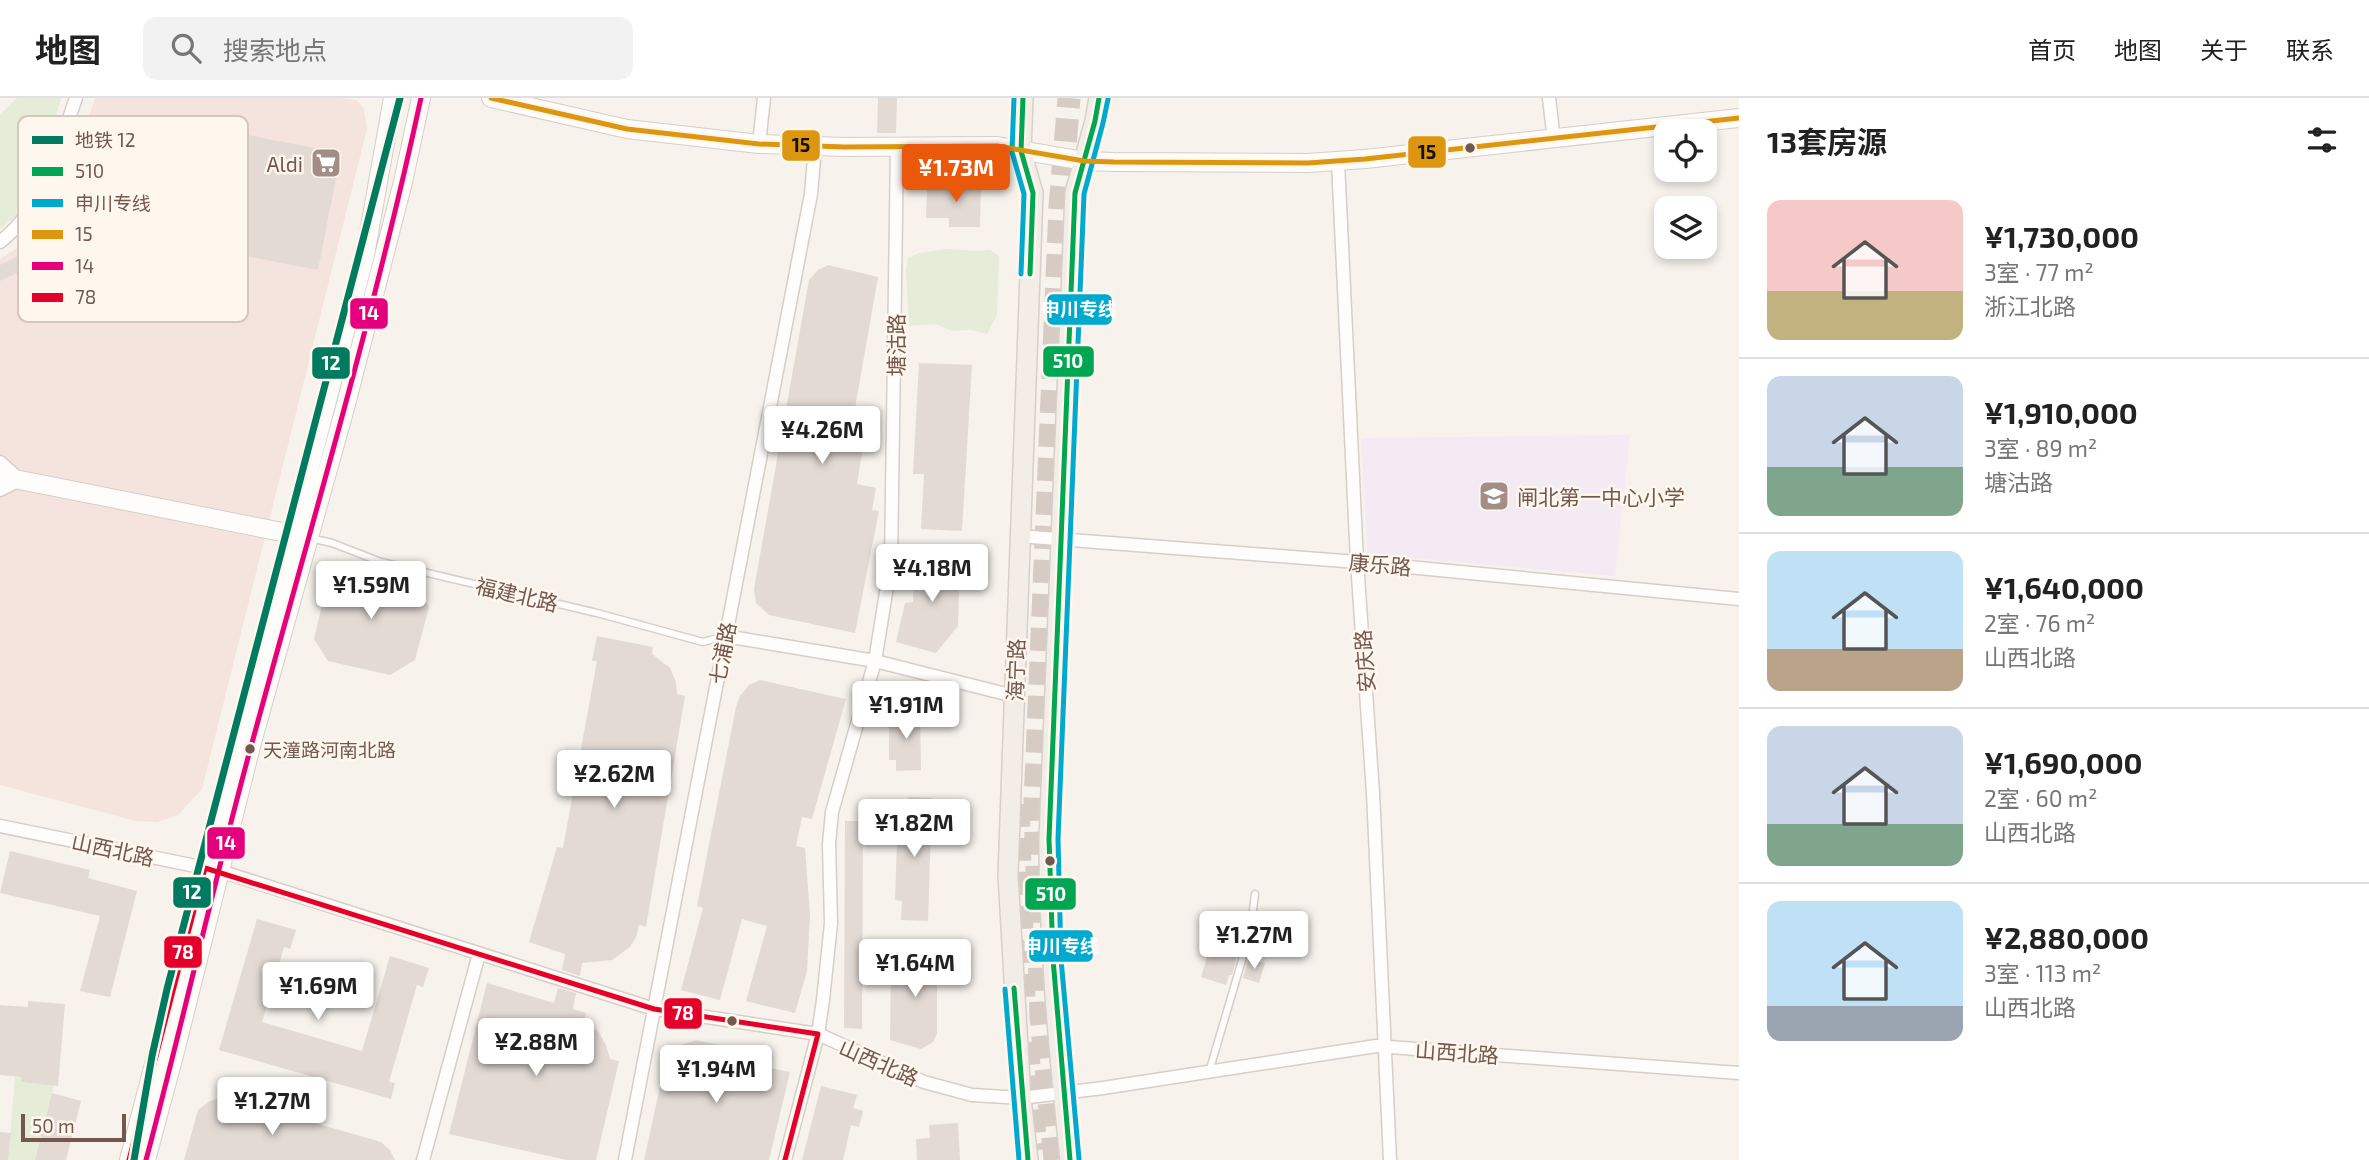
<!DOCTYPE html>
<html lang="zh">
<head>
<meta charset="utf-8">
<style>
  :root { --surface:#fff; --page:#f2f2f2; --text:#222; --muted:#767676; --line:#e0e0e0; --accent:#ea580c }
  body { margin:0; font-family:"Exo 2","Noto Sans SC",sans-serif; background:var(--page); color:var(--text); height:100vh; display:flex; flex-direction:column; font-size:26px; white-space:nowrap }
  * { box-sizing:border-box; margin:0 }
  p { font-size:23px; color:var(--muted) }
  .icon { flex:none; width:38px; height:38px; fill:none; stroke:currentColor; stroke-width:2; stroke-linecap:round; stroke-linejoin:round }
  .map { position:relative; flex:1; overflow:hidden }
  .panel { display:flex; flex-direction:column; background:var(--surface); width:630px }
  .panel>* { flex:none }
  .tools { position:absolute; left:1654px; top:21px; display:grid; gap:14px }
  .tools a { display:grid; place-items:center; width:63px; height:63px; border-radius:14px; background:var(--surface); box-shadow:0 4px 10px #0003; font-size:35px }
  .scale { position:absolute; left:21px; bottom:18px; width:105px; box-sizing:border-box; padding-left:7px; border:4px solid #74584d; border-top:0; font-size:19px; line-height:24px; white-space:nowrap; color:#74584d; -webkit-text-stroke:5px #fef7ee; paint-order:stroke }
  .price { position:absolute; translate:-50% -60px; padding:0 16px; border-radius:7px; background:#fff; color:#222; font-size:23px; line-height:46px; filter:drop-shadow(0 2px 4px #0008) }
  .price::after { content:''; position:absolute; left:50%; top:42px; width:21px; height:16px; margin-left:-10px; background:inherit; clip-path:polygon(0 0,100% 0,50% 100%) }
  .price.active { background:var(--accent); color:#fff }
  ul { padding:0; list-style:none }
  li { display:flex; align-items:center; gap:21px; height:175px; padding:0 28px }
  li+li { border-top:2px solid var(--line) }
  li span { display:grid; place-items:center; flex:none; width:196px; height:140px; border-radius:14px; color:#555 }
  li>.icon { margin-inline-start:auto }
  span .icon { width:84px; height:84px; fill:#fffc; stroke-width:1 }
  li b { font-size:30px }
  h2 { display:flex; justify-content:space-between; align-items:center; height:84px; padding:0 28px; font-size:30px }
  header { display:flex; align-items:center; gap:42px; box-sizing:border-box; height:98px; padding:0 35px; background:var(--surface); border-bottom:2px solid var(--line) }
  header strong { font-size:33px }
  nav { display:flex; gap:38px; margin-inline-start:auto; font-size:24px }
  .search { width:490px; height:63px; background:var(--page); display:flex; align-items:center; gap:18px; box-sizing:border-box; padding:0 24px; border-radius:14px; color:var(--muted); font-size:26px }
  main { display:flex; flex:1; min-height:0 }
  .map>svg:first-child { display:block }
</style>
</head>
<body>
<header>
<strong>地图</strong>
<div class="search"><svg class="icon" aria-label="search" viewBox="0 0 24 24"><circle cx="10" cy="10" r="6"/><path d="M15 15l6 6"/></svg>搜索地点</div>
<nav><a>首页</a><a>地图</a><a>关于</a><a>联系</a></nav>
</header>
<main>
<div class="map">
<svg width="1739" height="1062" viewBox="0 0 1739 1062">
  <rect width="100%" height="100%" fill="#f7f2ec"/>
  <path fill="#f4e4dd" d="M95,0H339L357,2L364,11L367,31L202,691L178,717L157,724L136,723L0,687V161L32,141L53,112L69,79Z"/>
  <path fill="#f3eaf3" d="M1630,337L1615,478L1368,456L1361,340Z"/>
  <path fill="#e5ecd8" d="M17,0H61L44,65L25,110L0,131V17Z
    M948,151L978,153L990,152L999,158L997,217L987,236L971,232L952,233L936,226L909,228L906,172L908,160L919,155Z
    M15,979H21V984L54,987L35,1062H8Z"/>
  <path fill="#e3dad4" d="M878,0H897L896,35H877Z
    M181,24L341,55L318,172L159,141Z
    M950,83L981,84L980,129H949V120H926L927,91H949Z
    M23,156L28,170L0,183V167Z
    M828,167L878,179L851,333L865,336L857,386L876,390L872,412L879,413L855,535L769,517L756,505L754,491L809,182L818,172Z
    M919,265L972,267L962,433L921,431L924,376H913Z
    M915,458L960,459L958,528L936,555L896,544L905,505L913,504Z
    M354,469L412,482L429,509L415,562L390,577L328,563L314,541L327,485Z
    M597,538L653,549L652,556L670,570L676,584L677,596L685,598L646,829L639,827L636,839L630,849L612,862L582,865L580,878L562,872L565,856L529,844L557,749L563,750L597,563H592Z
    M760,582L846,601L812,721L802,719L796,748L805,750L810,817L807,873L795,915L746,903L767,828L742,821L720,902L681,892L703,810L697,808L736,609L740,598L749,587Z
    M896,613H920L921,672L896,673V662H889V620H896Z
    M908,699L932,700L928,823L901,822L902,803L895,802L898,713L907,714Z
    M845,723H863L862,931L844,930Z
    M10,753L90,772L88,780L137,793L110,899L80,893L100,818L0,795Z
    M257,821L296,832L290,851L284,849L262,924L362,953L390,858L429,870L423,889L417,887L389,984L395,985L391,1001L219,952Z
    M1211,847L1236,852L1235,857L1237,858L1232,877H1229L1226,887L1201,879L1208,857L1206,852Z
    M912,850H937V936L933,944L921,951L890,942L891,863H912Z
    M1248,861L1265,865L1259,885L1243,880Z
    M487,885L554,905L558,890L576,895L573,911L586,915L583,926L598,933L606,947L610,961L619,963L596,1062H567L449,1036Z
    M28,903L65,906L58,988L21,984V979L0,977V907L28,909Z
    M696,942L773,959L770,970L790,974L769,1062H644L666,961L678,948Z
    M821,988L857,997L853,1010L863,1013L859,1029L851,1027L843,1062H802Z
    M52,995L81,1003L66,1062H35Z
    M224,999L381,1044L390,1052L395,1062H184L198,1012L210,1003Z
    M958,1025L960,1062H917L916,1041L930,1040L929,1027Z
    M0,1034L11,1035L8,1062H0Z"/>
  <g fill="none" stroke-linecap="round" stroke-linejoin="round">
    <path stroke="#d6ccc4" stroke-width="23" stroke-dasharray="23 11" stroke-linecap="butt" d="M1018,706L1024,902
      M1027,944L1036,1052
      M1055,1062L1041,920L1035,705L1060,109L1069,0"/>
    <g stroke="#d6cec9" stroke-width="9">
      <path id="lane" d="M310,440L332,445L381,464L597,515L703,544L725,538
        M1209,974L1250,835L1255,796"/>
    </g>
    <g stroke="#d6cec9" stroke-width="15">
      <path id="street" d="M1549,0L1554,42
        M759,46L764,0
        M1338,64L1357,464L1373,695L1390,1062
        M0,144C47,107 57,53 76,0
        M0,364L20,382L0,392
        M1019,438L1357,464L1739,501
        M725,538L875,563L1014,598
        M0,728L220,773L654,911L818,936L924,984L972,997L1021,1000L1103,990L1376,948L1739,975
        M423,1062L479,856
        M625,1062L811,96L815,49
        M785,1062L818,936L823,902L831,825L829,746L832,714L875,563L891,464L897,49"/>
    </g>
    <g stroke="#d6cec8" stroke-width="20">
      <path id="secondary" d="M491,0L627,31L759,46L844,49L997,48L1084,63L1114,64L1308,65L1365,61L1739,20
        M0,378L302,438
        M129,1062L365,157L393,0
        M146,1062L176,950L251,648L345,310L403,84L421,0"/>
    </g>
    <g stroke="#d8cfca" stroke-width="22">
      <path id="primary" d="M1023,0L1021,53L1033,95L1008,777L1021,1000L1028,1062
        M1070,1062C1059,955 1049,848 1049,741L1075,95L1095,23L1099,0"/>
    </g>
    <use href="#lane" stroke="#fefdfc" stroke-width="6"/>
    <use href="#street" stroke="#fefdfc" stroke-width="12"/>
    <use href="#secondary" stroke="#fefdfc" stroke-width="18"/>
    <use href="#primary" stroke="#f2ede6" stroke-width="19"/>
    <g stroke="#fef7ee" stroke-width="10">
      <path id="bus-1" d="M1023,0L1021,53L1033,95L1030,176
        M1014,890L1028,1062
        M1070,1062L1053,861L1049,741L1075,95L1095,23L1099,0"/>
    </g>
    <g stroke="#fef7ee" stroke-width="10">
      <path id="bus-2" d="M1014,0L1012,54L1024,96L1021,176
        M1005,891L1019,1062
        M1079,1061L1061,861L1058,741L1084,96L1103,25L1108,1"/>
    </g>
    <g stroke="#fef7ee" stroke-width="10">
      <path id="bus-3" d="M491,0L627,31L759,46L844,49L997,48L1084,63L1114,64L1308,65L1365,61L1739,20"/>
    </g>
    <g stroke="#fef7ee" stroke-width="10">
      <path id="bus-4" d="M146,1062C183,924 214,783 252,645C310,431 374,218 421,0"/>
    </g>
    <g stroke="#fef7ee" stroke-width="10">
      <path id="bus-5" d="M129,1062L205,770L654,911L818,936L785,1062"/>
    </g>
    <use href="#bus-1" stroke="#00a651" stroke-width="5"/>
    <use href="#bus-2" stroke="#00a9ce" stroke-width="5"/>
    <use href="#bus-3" stroke="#dd960f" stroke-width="5"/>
    <use href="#bus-4" stroke="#e5007d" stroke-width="5"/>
    <use href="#bus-5" stroke="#e4002b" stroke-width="5"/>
    <g stroke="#fef7ee" stroke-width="12">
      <path id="metro-1" d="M134,1062L152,958L167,891L400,0"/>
    </g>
    <use href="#metro-1" stroke="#007b5f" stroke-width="7"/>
  </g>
  <defs>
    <g id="supermarket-square" transform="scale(1.575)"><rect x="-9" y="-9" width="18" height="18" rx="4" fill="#a28e85" stroke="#fef7ee"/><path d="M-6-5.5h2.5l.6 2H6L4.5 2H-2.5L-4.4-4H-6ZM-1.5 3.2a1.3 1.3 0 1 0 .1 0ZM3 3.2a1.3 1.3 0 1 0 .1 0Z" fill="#fff"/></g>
    <g id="school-square" transform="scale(1.575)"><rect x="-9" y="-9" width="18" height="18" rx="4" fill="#a28e85" stroke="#fef7ee"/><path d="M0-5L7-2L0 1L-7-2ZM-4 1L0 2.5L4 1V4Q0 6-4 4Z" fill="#fff"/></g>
  </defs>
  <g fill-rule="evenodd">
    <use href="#supermarket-square" x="326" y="65"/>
    <use href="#school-square" x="1494" y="398"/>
  </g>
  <g fill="#74584d" stroke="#fef7ee" stroke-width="2.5">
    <circle cx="1470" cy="50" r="6"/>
    <circle cx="250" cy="651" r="6"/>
    <circle cx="1050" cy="763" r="6"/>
    <circle cx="732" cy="923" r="6"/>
  </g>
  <g text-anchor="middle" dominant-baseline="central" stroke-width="5" stroke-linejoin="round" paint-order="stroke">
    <g font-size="19" fill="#74584d" stroke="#fef7ee" text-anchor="start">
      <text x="263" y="651">天潼路河南北路</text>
    </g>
    <g font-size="21" fill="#74584d" stroke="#fef7ee" text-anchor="end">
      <text x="303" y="65">Aldi</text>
      <text x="1517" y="398" text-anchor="start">闸北第一中心小学</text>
    </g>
    <g font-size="21" fill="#74584d" stroke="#fef7ee">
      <text transform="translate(895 247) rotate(-90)">塘沽路</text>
      <text transform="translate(1380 466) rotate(5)">康乐路</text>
      <text transform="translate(517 496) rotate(13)">福建北路</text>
      <text transform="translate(722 555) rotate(-79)">七浦路</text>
      <text transform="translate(1364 563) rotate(-94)">安庆路</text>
      <text transform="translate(1015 572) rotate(-88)">海宁路</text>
      <text transform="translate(113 751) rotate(12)">山西北路</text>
      <text transform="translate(1457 954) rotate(4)">山西北路</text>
      <text transform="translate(879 964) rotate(24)">山西北路</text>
    </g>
  </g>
  <rect x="18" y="18" width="230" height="206" rx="10" fill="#fef7ee" stroke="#d5c7be" stroke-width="2"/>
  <rect x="32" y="38" width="31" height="8" fill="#007b5f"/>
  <rect x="32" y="69" width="31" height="9" fill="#00a651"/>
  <rect x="32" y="101" width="31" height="8" fill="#00a9ce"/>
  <rect x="32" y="132" width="31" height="9" fill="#dd960f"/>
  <rect x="32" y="164" width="31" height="8" fill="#e5007d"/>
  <rect x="32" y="195" width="31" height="9" fill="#e4002b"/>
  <g font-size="19" fill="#74584d">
    <text x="75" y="49">地铁 12</text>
    <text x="75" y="80">510</text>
    <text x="75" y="112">申川专线</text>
    <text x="75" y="143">15</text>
    <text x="75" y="175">14</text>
    <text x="75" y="206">78</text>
  </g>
  <g stroke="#fef7ee" stroke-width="2.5">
    <rect x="781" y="31" width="40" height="33" rx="7" fill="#dd960f"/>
    <rect x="1407" y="37" width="40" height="34" rx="7" fill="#dd960f"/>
    <rect x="1046" y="195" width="67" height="33" rx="7" fill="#00a9ce"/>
    <rect x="349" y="199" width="40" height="33" rx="7" fill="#e5007d"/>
    <rect x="1042" y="247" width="53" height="33" rx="7" fill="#00a651"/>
    <rect x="311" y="248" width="40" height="34" rx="7" fill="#007b5f"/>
    <rect x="206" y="728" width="40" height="34" rx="7" fill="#e5007d"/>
    <rect x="172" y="778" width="40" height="33" rx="7" fill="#007b5f"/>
    <rect x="1024" y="779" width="53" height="34" rx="7" fill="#00a651"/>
    <rect x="1028" y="831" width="66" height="34" rx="7" fill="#00a9ce"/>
    <rect x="163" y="837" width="40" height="34" rx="7" fill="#e4002b"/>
    <rect x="663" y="899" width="40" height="33" rx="7" fill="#e4002b"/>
  </g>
  <g font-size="19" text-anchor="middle" font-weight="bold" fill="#fff">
    <text x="1079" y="218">申川专线</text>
    <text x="369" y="222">14</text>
    <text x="1068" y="270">510</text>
    <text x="331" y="272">12</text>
    <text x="226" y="752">14</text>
    <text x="192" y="801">12</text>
    <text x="1051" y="803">510</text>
    <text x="1061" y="855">申川专线</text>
    <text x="183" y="861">78</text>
    <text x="683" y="922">78</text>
  </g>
  <g font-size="19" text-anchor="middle" font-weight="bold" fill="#111">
    <text x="801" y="54">15</text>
    <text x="1427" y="61">15</text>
  </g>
</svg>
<div class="tools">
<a><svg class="icon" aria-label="locate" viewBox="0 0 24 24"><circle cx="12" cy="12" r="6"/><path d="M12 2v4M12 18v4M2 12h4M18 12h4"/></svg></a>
<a><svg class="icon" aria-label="layers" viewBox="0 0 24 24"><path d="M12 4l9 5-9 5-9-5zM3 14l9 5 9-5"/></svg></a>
</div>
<div class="scale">50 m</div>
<b class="price active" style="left:956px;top:106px">¥1.73M</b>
<b class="price" style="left:822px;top:368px">¥4.26M</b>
<b class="price" style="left:932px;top:506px">¥4.18M</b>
<b class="price" style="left:371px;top:523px">¥1.59M</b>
<b class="price" style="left:906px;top:643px">¥1.91M</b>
<b class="price" style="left:614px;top:712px">¥2.62M</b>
<b class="price" style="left:914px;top:761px">¥1.82M</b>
<b class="price" style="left:1254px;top:873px">¥1.27M</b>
<b class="price" style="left:915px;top:901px">¥1.64M</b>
<b class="price" style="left:318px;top:924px">¥1.69M</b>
<b class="price" style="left:536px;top:980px">¥2.88M</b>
<b class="price" style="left:716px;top:1007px">¥1.94M</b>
<b class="price" style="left:272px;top:1039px">¥1.27M</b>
</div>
<section class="panel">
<h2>13套房源<svg class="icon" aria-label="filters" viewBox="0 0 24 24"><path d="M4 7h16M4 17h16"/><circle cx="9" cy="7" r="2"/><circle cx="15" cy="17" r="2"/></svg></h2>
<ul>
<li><span style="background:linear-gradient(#f6c9c9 65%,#c2b280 0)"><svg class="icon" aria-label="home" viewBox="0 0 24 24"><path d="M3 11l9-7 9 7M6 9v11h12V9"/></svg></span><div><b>¥1,730,000</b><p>3室 · 77 m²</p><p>浙江北路</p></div></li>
<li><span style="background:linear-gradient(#c9d6e8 65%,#7fa58c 0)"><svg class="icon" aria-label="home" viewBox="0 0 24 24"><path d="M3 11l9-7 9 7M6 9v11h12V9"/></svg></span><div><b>¥1,910,000</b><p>3室 · 89 m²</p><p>塘沽路</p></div></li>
<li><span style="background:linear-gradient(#bfe0f5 70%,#b9a48a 0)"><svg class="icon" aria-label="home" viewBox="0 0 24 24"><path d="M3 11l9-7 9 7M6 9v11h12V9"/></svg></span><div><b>¥1,640,000</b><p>2室 · 76 m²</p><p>山西北路</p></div></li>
<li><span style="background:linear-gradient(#c9d6e8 70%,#7fa58c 0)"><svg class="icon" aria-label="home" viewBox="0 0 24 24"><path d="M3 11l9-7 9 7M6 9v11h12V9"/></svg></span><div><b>¥1,690,000</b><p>2室 · 60 m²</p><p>山西北路</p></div></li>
<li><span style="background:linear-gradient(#bfe0f5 75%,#9aa5b1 0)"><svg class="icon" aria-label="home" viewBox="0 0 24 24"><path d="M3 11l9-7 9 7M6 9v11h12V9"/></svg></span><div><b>¥2,880,000</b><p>3室 · 113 m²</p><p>山西北路</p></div></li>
</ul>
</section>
</main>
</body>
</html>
